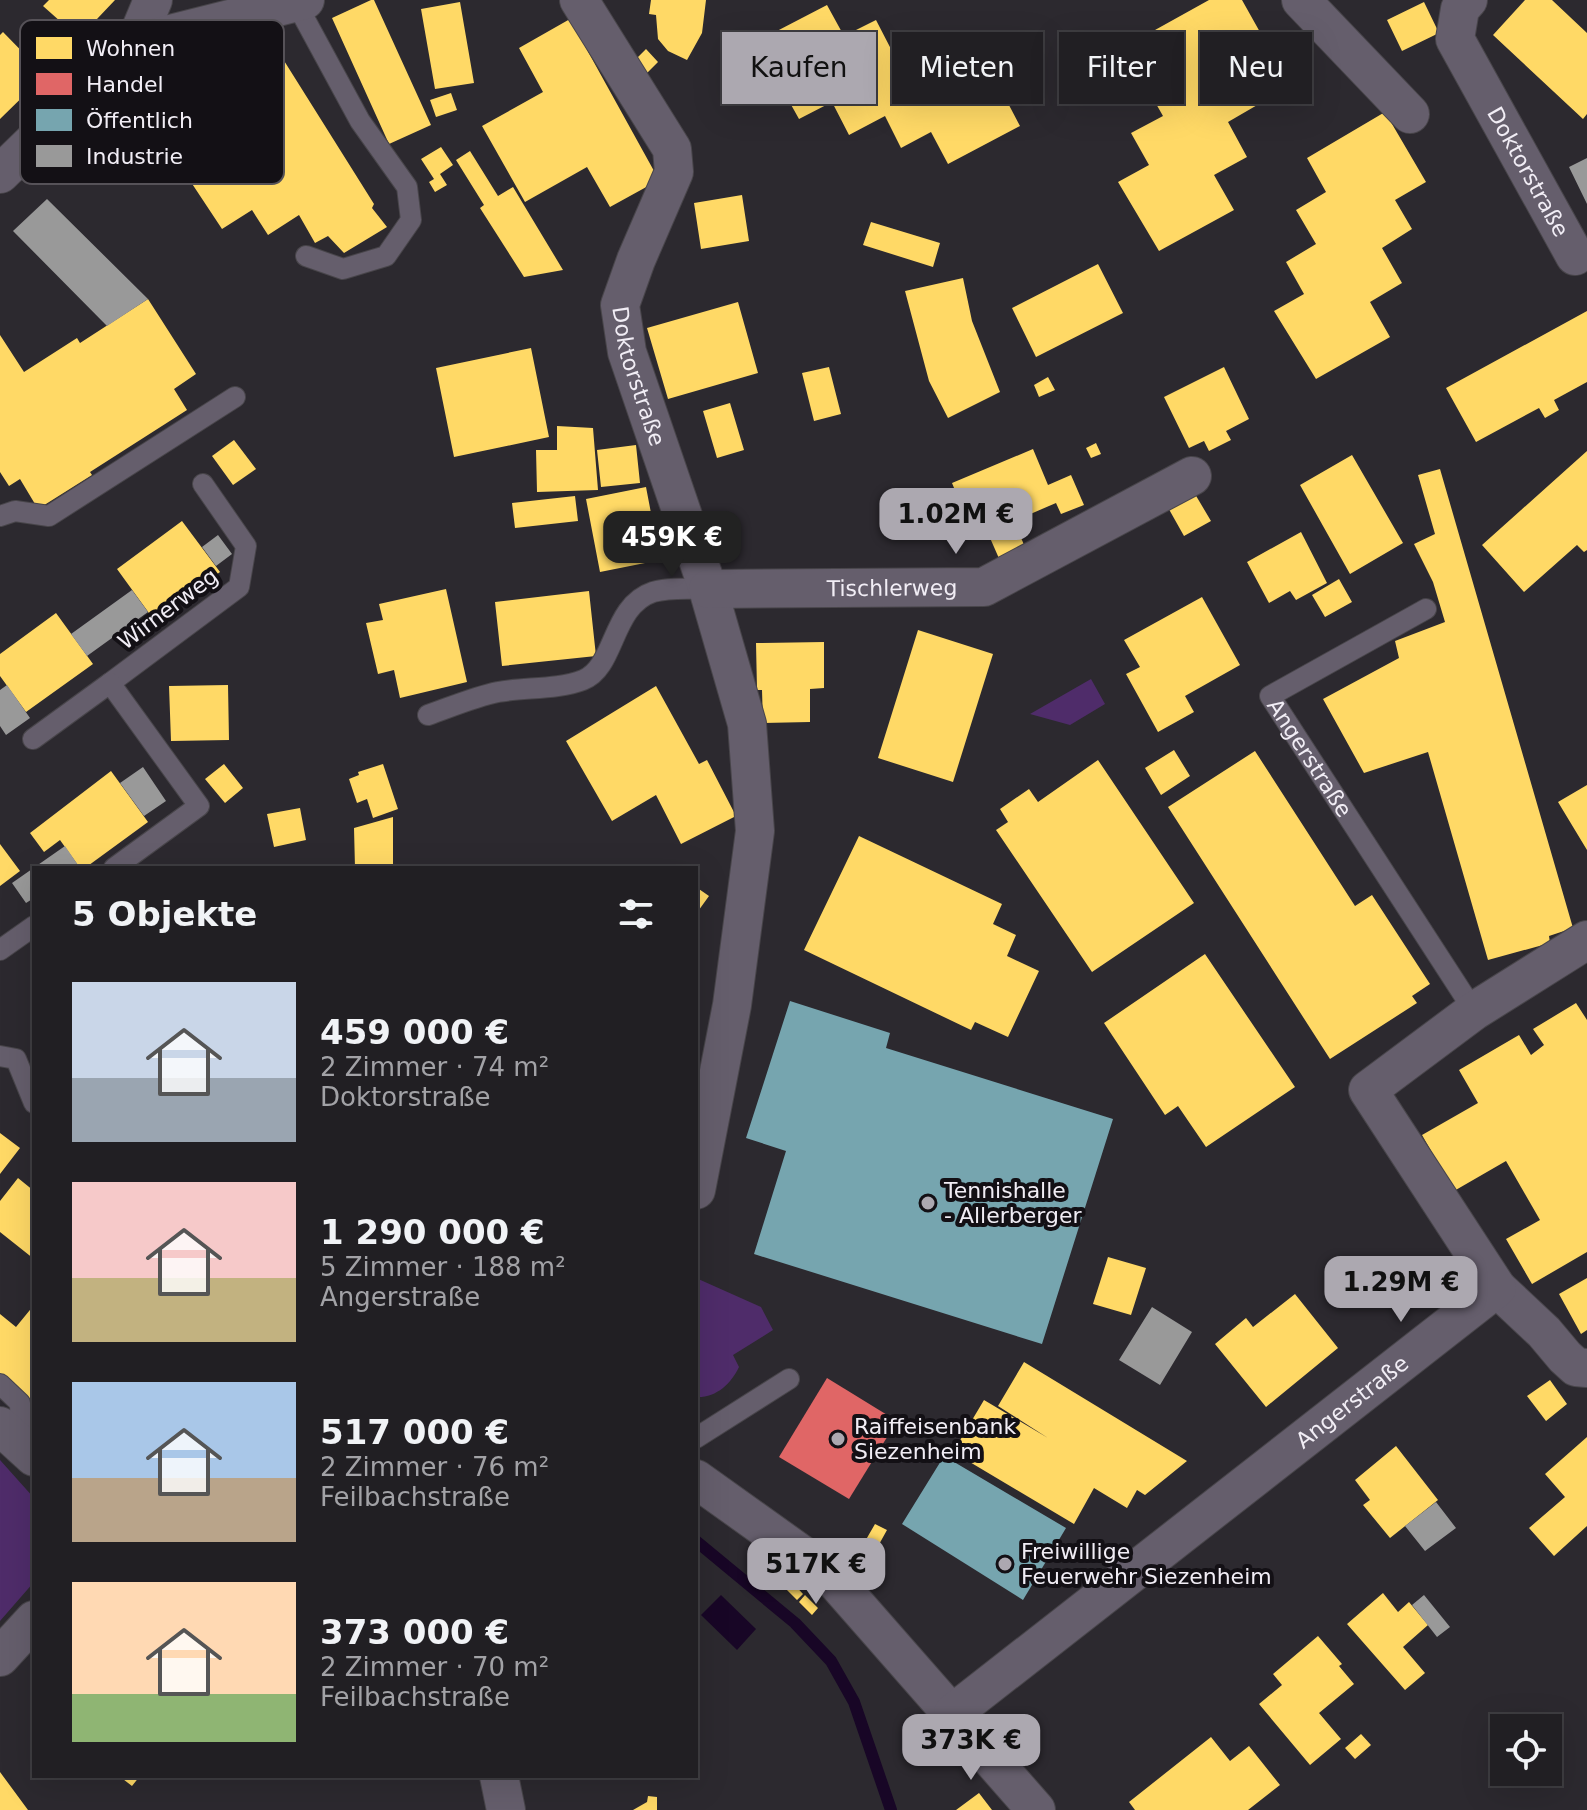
<!DOCTYPE html>
<html lang="de">
<head>
<meta charset="utf-8">
<style>
  :root { --surface:#211f23; --page:#2d2c30; --text:#f1f3f6; --muted:#a2a2a6; --line:#3e3d41; --accent:#aca8b0 }
  body { margin:0; font-family:"DejaVu Sans",sans-serif; background:var(--page); color:var(--text); height:100vh; display:flex; flex-direction:column; font-size:30px; white-space:nowrap }
  * { box-sizing:border-box; margin:0 }
  p { font-size:26px; color:var(--muted) }
  .icon { flex:none; width:44px; height:44px; fill:none; stroke:currentColor; stroke-width:2; stroke-linecap:round; stroke-linejoin:round }
  .map { position:relative; flex:1; overflow:hidden }
  .side { position:absolute; left:32px; top:866px; width:666px; height:912px; display:flex; flex-direction:column; background:var(--surface); border-radius:0px; box-shadow:0 8px 32px #0002,0 0 0 2px var(--line) }
  .side>* { flex:none }
  .guide { position:absolute; left:722px; top:32px; width:744px; height:72px; display:flex; gap:16px }
  .buttons { position:absolute; left:1490px; top:1714px; display:grid; gap:16px }
  .buttons a { display:grid; place-items:center; width:72px; height:72px; border-radius:0px; background:var(--surface); box-shadow:0 8px 32px #0002,0 0 0 2px var(--line); font-size:40px }
  .price { position:absolute; translate:-50% -68px; padding:0 18px; border-radius:16px; background:var(--accent); color:#111; font-size:26px; line-height:52px; filter:drop-shadow(0 2px 4px #0008) }
  .price::after { content:''; position:absolute; left:50%; top:48px; width:24px; height:18px; margin-left:-12px; background:inherit; clip-path:polygon(0 0,100% 0,50% 100%) }
  .price.active { background:#222; color:#fff }
  ul { padding:0; list-style:none }
  li { display:flex; align-items:center; gap:24px; height:200px; padding:0 40px }
  li span { display:grid; place-items:center; flex:none; width:224px; height:160px; border-radius:0px; color:#555 }
  li>.icon { margin-inline-start:auto }
  span .icon { width:96px; height:96px; fill:#fffc; stroke-width:1 }
  li b { font-size:34px }
  h2 { display:flex; justify-content:space-between; align-items:center; height:96px; padding:0 40px; font-size:34px }
  .chip { padding:0 28px; border-radius:0px; background:var(--surface); box-shadow:0 8px 32px #0002,0 0 0 2px var(--line); font-size:28px; line-height:72px }
  .chip.active { background:var(--accent); color:#111 }
  .map>svg:first-child { display:block }
</style>
</head>
<body>
<div class="map">
<svg width="1587" height="1810" viewBox="0 0 1587 1810">
  <rect width="100%" height="100%" fill="#2c292f"/>
  <path fill="#4f2c6a" d="M1091,679L1105,704L1070,725L1030,714Z
    M696,1278L761,1307L773,1330L733,1355L739,1367C731,1384 716,1398 696,1397Z
    M0,1460L34,1498V1582L0,1621Z"/>
  <path fill="#180626" d="M721,1595L756,1629L737,1650L701,1615Z"/>
  <path fill="#ffd966" d="M49,0H115L79,38L43,6Z
    M371,0H374L431,125L389,144L332,18Z
    M651,0H706L702,33L687,60L668,51L658,39L656,15L649,14Z
    M1209,0H1242L1274,57L1242,74L1259,104L1228,122L1247,157L1214,175L1234,210L1159,251L1118,182L1149,165L1131,133L1163,116L1143,81L1174,64L1155,30Z
    M1525,0H1552L1587,33V114L1583,119L1493,35Z
    M460,2L474,83L435,89L421,9Z
    M1424,2L1439,33L1402,51L1387,20Z
    M827,5L844,36L876,20L892,51L927,33L944,64L978,46L1020,126L948,164L931,132L901,148L885,116L849,135L832,102L799,119L756,42Z
    M570,19L659,180L610,207L587,167L525,202L482,126L543,92L519,48Z
    M3,32L45,75L0,119V35Z
    M266,32L374,204L372,208L387,227L344,253L328,236L315,243L299,215L268,235L252,210L222,229L177,161L241,120L208,64Z
    M646,49L658,62L645,75L633,62Z
    M451,93L457,110L436,117L430,100Z
    M1385,112L1426,182L1395,200L1412,229L1382,248L1402,283L1370,302L1390,337L1316,379L1274,311L1304,294L1286,262L1316,244L1296,210L1326,192L1307,158Z
    M441,147L453,165L440,174L447,185L435,192L429,182L434,179L421,159Z
    M470,151L498,196L513,187L563,270L524,277L480,208L484,205L456,160Z
    M742,195L749,241L701,249L694,203Z
    M871,222L940,243L933,267L863,245Z
    M1098,264L1123,313L1036,357L1012,308Z
    M963,278L972,321L1000,392L948,418L929,381L905,291Z
    M148,299L196,374L174,389L187,410L90,472L92,475L38,509L20,479L9,486L0,472V335L24,372L77,338L80,343Z
    M738,302L758,373L668,399L647,328Z
    M1587,311V382L1554,400L1559,410L1545,418L1539,408L1476,442L1446,388Z
    M531,348L549,437L454,457L436,368Z
    M829,367L841,414L814,421L802,373Z
    M1224,367L1249,419L1226,431L1231,440L1209,451L1204,441L1189,448L1164,397Z
    M1048,377L1055,390L1039,397L1034,385Z
    M730,403L744,450L717,458L703,411Z
    M557,426L593,428L598,490L537,492L536,450H557Z
    M234,440L256,469L233,485L212,456Z
    M1096,443L1101,454L1091,458L1086,448Z
    M636,445L640,483L601,487L597,450Z
    M1033,449L1048,485L1071,475L1084,505L1061,514L1056,503L1014,521L1027,552L1001,563L987,531L974,537L952,483Z
    M1587,451V550L1584,552L1577,545L1524,592L1482,545Z
    M1352,455L1403,543L1350,574L1300,485Z
    M1440,469L1573,928L1549,936L1550,943L1488,960L1428,752L1364,773L1323,699L1399,658L1395,641L1445,622L1433,582L1414,544L1435,534L1418,475Z
    M646,487L660,560L600,572L586,499Z
    M1192,489L1211,521L1184,536L1166,504Z
    M575,496L578,521L515,528L512,503Z
    M182,521L220,572L154,620L117,569Z
    M1301,532L1327,583L1296,600L1290,591L1269,603L1247,562Z
    M1339,579L1352,602L1325,617L1312,595Z
    M446,589L467,682L400,698L394,670L378,674L366,623L383,620L379,604Z
    M589,591L596,656L502,666L495,602Z
    M1202,597L1240,665L1185,696L1194,712L1158,732L1126,674L1140,667L1124,640Z
    M56,613L93,664L26,712L0,676V654Z
    M918,630L993,654L953,782L878,758Z
    M824,642V688L810,689V722L763,723L762,690H757L756,643Z
    M228,685L229,740L171,741L169,686Z
    M656,686L699,764L707,760L736,816L681,844L656,795L612,821L566,741Z
    M1174,750L1190,776L1161,795L1145,768Z
    M1255,751L1355,906L1372,895L1430,984L1412,996L1417,1003L1330,1059L1168,807Z
    M1098,760L1194,903L1092,972L996,830L1008,822L1000,809L1029,789L1038,802Z
    M224,764L243,788L225,803L205,779Z
    M383,764L398,809L373,818L367,799L357,803L349,779L359,775L358,772Z
    M111,771L148,822L85,868H80L60,840L44,852L30,833Z
    M1587,785V850L1558,802Z
    M300,808L306,840L274,847L267,814Z
    M393,817V868H355L354,828Z
    M859,836L1002,904L993,924L1016,935L1007,956L1039,971L1008,1037L975,1022L971,1030L804,950Z
    M0,844L20,871L0,886Z
    M696,887L709,896L696,914Z
    M1205,954L1295,1087L1206,1147L1178,1106L1165,1115L1104,1023Z
    M1576,1003L1587,1020V1252L1532,1284L1506,1239L1540,1220L1506,1161L1454,1191L1422,1135L1478,1103L1459,1070L1519,1035L1531,1055L1544,1045L1533,1029Z
    M0,1133L20,1148L0,1174Z
    M18,1178L34,1191V1259L0,1232V1201Z
    M1108,1257L1146,1268L1131,1315L1093,1304Z
    M1587,1278V1330L1581,1334L1559,1294Z
    M1295,1294L1338,1348L1266,1407L1215,1344L1246,1318L1253,1327Z
    M34,1305V1403L0,1374V1314L16,1327Z
    M1024,1362L1187,1461L1145,1495L1137,1490L1127,1508L1094,1488L1074,1524L953,1452L984,1400L1048,1438L998,1406Z
    M1550,1380L1567,1404L1546,1421L1527,1396Z
    M1587,1437V1526L1554,1556L1529,1528L1565,1497L1545,1474Z
    M1396,1446L1438,1500L1390,1538L1363,1505L1370,1500L1355,1480Z
    M875,1524L887,1530L872,1557L860,1550Z
    M791,1581L803,1594L797,1600L784,1587Z
    M1383,1593L1398,1612L1409,1602L1428,1625L1403,1647L1425,1673L1405,1690L1347,1624Z
    M805,1595L818,1608L812,1615L799,1602Z
    M1318,1636L1342,1664L1339,1666L1354,1684L1319,1713L1341,1739L1310,1765L1259,1704L1282,1685L1273,1674Z
    M1361,1734L1371,1745L1355,1759L1345,1748Z
    M1211,1737L1230,1761L1249,1746L1280,1785L1248,1810H1135L1129,1802Z
    M0,1772L28,1810H0Z
    M119,1776H140L132,1786Z
    M979,1793L992,1810H956Z
    M648,1796L657,1797V1810H633L647,1802Z"/>
  <path fill="#e06666" d="M827,1378L897,1421L849,1499L779,1457Z"/>
  <path fill="#76a5af" d="M790,1001L890,1033L886,1048L1113,1119L1042,1344L754,1254L786,1151L746,1138Z
    M944,1456L1066,1528L1023,1600L902,1524Z"/>
  <path fill="#999" d="M1587,158V204L1569,167Z
    M47,199L148,299L107,326L13,231Z
    M218,535L232,554L216,566L202,547Z
    M132,590L148,612L87,656L71,634Z
    M7,685L30,718L6,735L0,726V690Z
    M143,767L166,801L144,816L120,783Z
    M65,846L78,865L74,868H34V898L26,903L12,883Z
    M1152,1307L1192,1332L1160,1385L1119,1360Z
    M1436,1502L1456,1528L1425,1551L1405,1526Z
    M1424,1595L1450,1627L1437,1637L1412,1605Z"/>
  <g fill="none" stroke-linecap="round" stroke-linejoin="round">
    <path stroke="#180626" stroke-width="12" d="M696,1541L795,1623L831,1661L854,1702L891,1810"/>
    <g stroke="#48454a" stroke-width="22">
      <g id="lane">
        <path d="M296,3L360,121L407,187L411,220L386,256L343,269L306,256"/>
        <path d="M0,516L15,511L49,516L235,397"/>
        <path id="s1" d="M1426,609L1270,696L1474,1011"/>
        <path d="M110,683L239,587L246,546L203,484"/>
        <path d="M428,715C451,707 474,697 498,692C525,687 557,690 583,680C616,667 611,606 653,592C671,587 690,589 708,589"/>
        <path d="M33,739L110,683L199,806L114,868"/>
        <path d="M0,950L34,926"/>
        <path d="M0,1056L16,1059L34,1103"/>
        <path d="M0,1384L20,1403L21,1445"/>
        <path d="M696,1438L789,1379"/>
      </g>
    </g>
    <g stroke="#48454a" stroke-width="40">
      <g id="street">
        <path id="s2" d="M579,0L672,149L674,172L636,260L620,305L627,352L708,589L747,724L755,831L732,1005L696,1190"/>
        <path d="M1301,0L1410,114"/>
        <path id="s3" d="M1468,0L1460,9L1455,39L1575,256"/>
        <path d="M135,43L153,0"/>
        <path d="M0,174L135,43L305,0"/>
        <path id="s4" d="M708,589L984,587L1192,476"/>
        <path d="M1497,1288L1544,1332L1565,1357L1576,1367L1587,1368"/>
        <path d="M0,1426L34,1457"/>
        <path d="M696,1479L829,1574L1036,1810"/>
        <path d="M0,1657L34,1620"/>
        <path id="s5" d="M953,1713L1497,1288L1368,1090L1474,1011L1587,940"/>
        <path d="M499,1776L506,1810"/>
      </g>
    </g>
    <use href="#lane" stroke="#655e6c" stroke-width="20"/>
    <use href="#street" stroke="#655e6c" stroke-width="38"/>
  </g>
  <g fill="#aca8b0" stroke="#131015" stroke-width="3">
    <circle cx="928" cy="1203" r="8"/>
    <circle cx="838" cy="1439" r="8"/>
    <circle cx="1005" cy="1564" r="8"/>
  </g>
  <g text-anchor="middle" dominant-baseline="central" stroke-width="8" stroke-linejoin="round" paint-order="stroke">
    <g font-size="22" fill="#f1edf5" stroke="#131015">
      <text stroke="none"><textPath href="#s3" startOffset="194">Doktorstraße</textPath></text>
      <text stroke="none"><textPath href="#s2" startOffset="416">Doktorstraße</textPath></text>
      <text stroke="none"><textPath href="#s4" startOffset="184">Tischlerweg</textPath></text>
      <text transform="translate(168 609) rotate(-37)">Wirnerweg</text>
      <text stroke="none"><textPath href="#s1" startOffset="252">Angerstraße</textPath></text>
      <text stroke="none"><textPath href="#s5" startOffset="506">Angerstraße</textPath></text>
    </g>
    <g font-size="22" fill="#f1edf5" stroke="#131015" text-anchor="start">
      <text x="944" y="1190">Tennishalle<tspan x="944" dy="25">- Allerberger</tspan></text>
      <text x="854" y="1426">Raiffeisenbank<tspan x="854" dy="25">Siezenheim</tspan></text>
      <text x="1021" y="1551">Freiwillige<tspan x="1021" dy="25">Feuerwehr Siezenheim</tspan></text>
    </g>
  </g>
  <rect x="20" y="20" width="264" height="164" rx="12" fill="#131015" stroke="#565258" stroke-width="2"/>
  <rect x="36" y="37" width="36" height="22" fill="#ffd966"/>
  <rect x="36" y="73" width="36" height="22" fill="#e06666"/>
  <rect x="36" y="109" width="36" height="22" fill="#76a5af"/>
  <rect x="36" y="145" width="36" height="22" fill="#999"/>
  <g font-size="22" fill="#f1edf5">
    <text x="86" y="56">Wohnen</text>
    <text x="86" y="92">Handel</text>
    <text x="86" y="128">Öffentlich</text>
    <text x="86" y="164">Industrie</text>
  </g>
</svg>
<div class="buttons">
<a><svg class="icon" aria-label="locate" viewBox="0 0 24 24"><circle cx="12" cy="12" r="6"/><path d="M12 2v4M12 18v4M2 12h4M18 12h4"/></svg></a>
</div>
<b class="price" style="left:956px;top:556px">1.02M €</b>
<b class="price active" style="left:672px;top:579px">459K €</b>
<b class="price" style="left:1401px;top:1324px">1.29M €</b>
<b class="price" style="left:816px;top:1606px">517K €</b>
<b class="price" style="left:971px;top:1782px">373K €</b>
<div class="guide">
<a class="chip active">Kaufen</a>
<a class="chip">Mieten</a>
<a class="chip">Filter</a>
<a class="chip">Neu</a>
</div>
<section class="side">
<h2>5 Objekte<svg class="icon" aria-label="filters" viewBox="0 0 24 24"><path d="M4 7h16M4 17h16"/><circle cx="9" cy="7" r="2"/><circle cx="15" cy="17" r="2"/></svg></h2>
<ul>
<li><span style="background:linear-gradient(#c9d6e8 60%,#9aa5b1 0)"><svg class="icon" aria-label="home" viewBox="0 0 24 24"><path d="M3 11l9-7 9 7M6 9v11h12V9"/></svg></span><div><b>459 000 €</b><p>2 Zimmer · 74 m²</p><p>Doktorstraße</p></div></li>
<li><span style="background:linear-gradient(#f6c9c9 60%,#c2b280 0)"><svg class="icon" aria-label="home" viewBox="0 0 24 24"><path d="M3 11l9-7 9 7M6 9v11h12V9"/></svg></span><div><b>1 290 000 €</b><p>5 Zimmer · 188 m²</p><p>Angerstraße</p></div></li>
<li><span style="background:linear-gradient(#a9c7e8 60%,#b9a48a 0)"><svg class="icon" aria-label="home" viewBox="0 0 24 24"><path d="M3 11l9-7 9 7M6 9v11h12V9"/></svg></span><div><b>517 000 €</b><p>2 Zimmer · 76 m²</p><p>Feilbachstraße</p></div></li>
<li><span style="background:linear-gradient(#ffd9b3 70%,#8fb573 0)"><svg class="icon" aria-label="home" viewBox="0 0 24 24"><path d="M3 11l9-7 9 7M6 9v11h12V9"/></svg></span><div><b>373 000 €</b><p>2 Zimmer · 70 m²</p><p>Feilbachstraße</p></div></li>
</ul>
</section>
</div>
</body>
</html>
